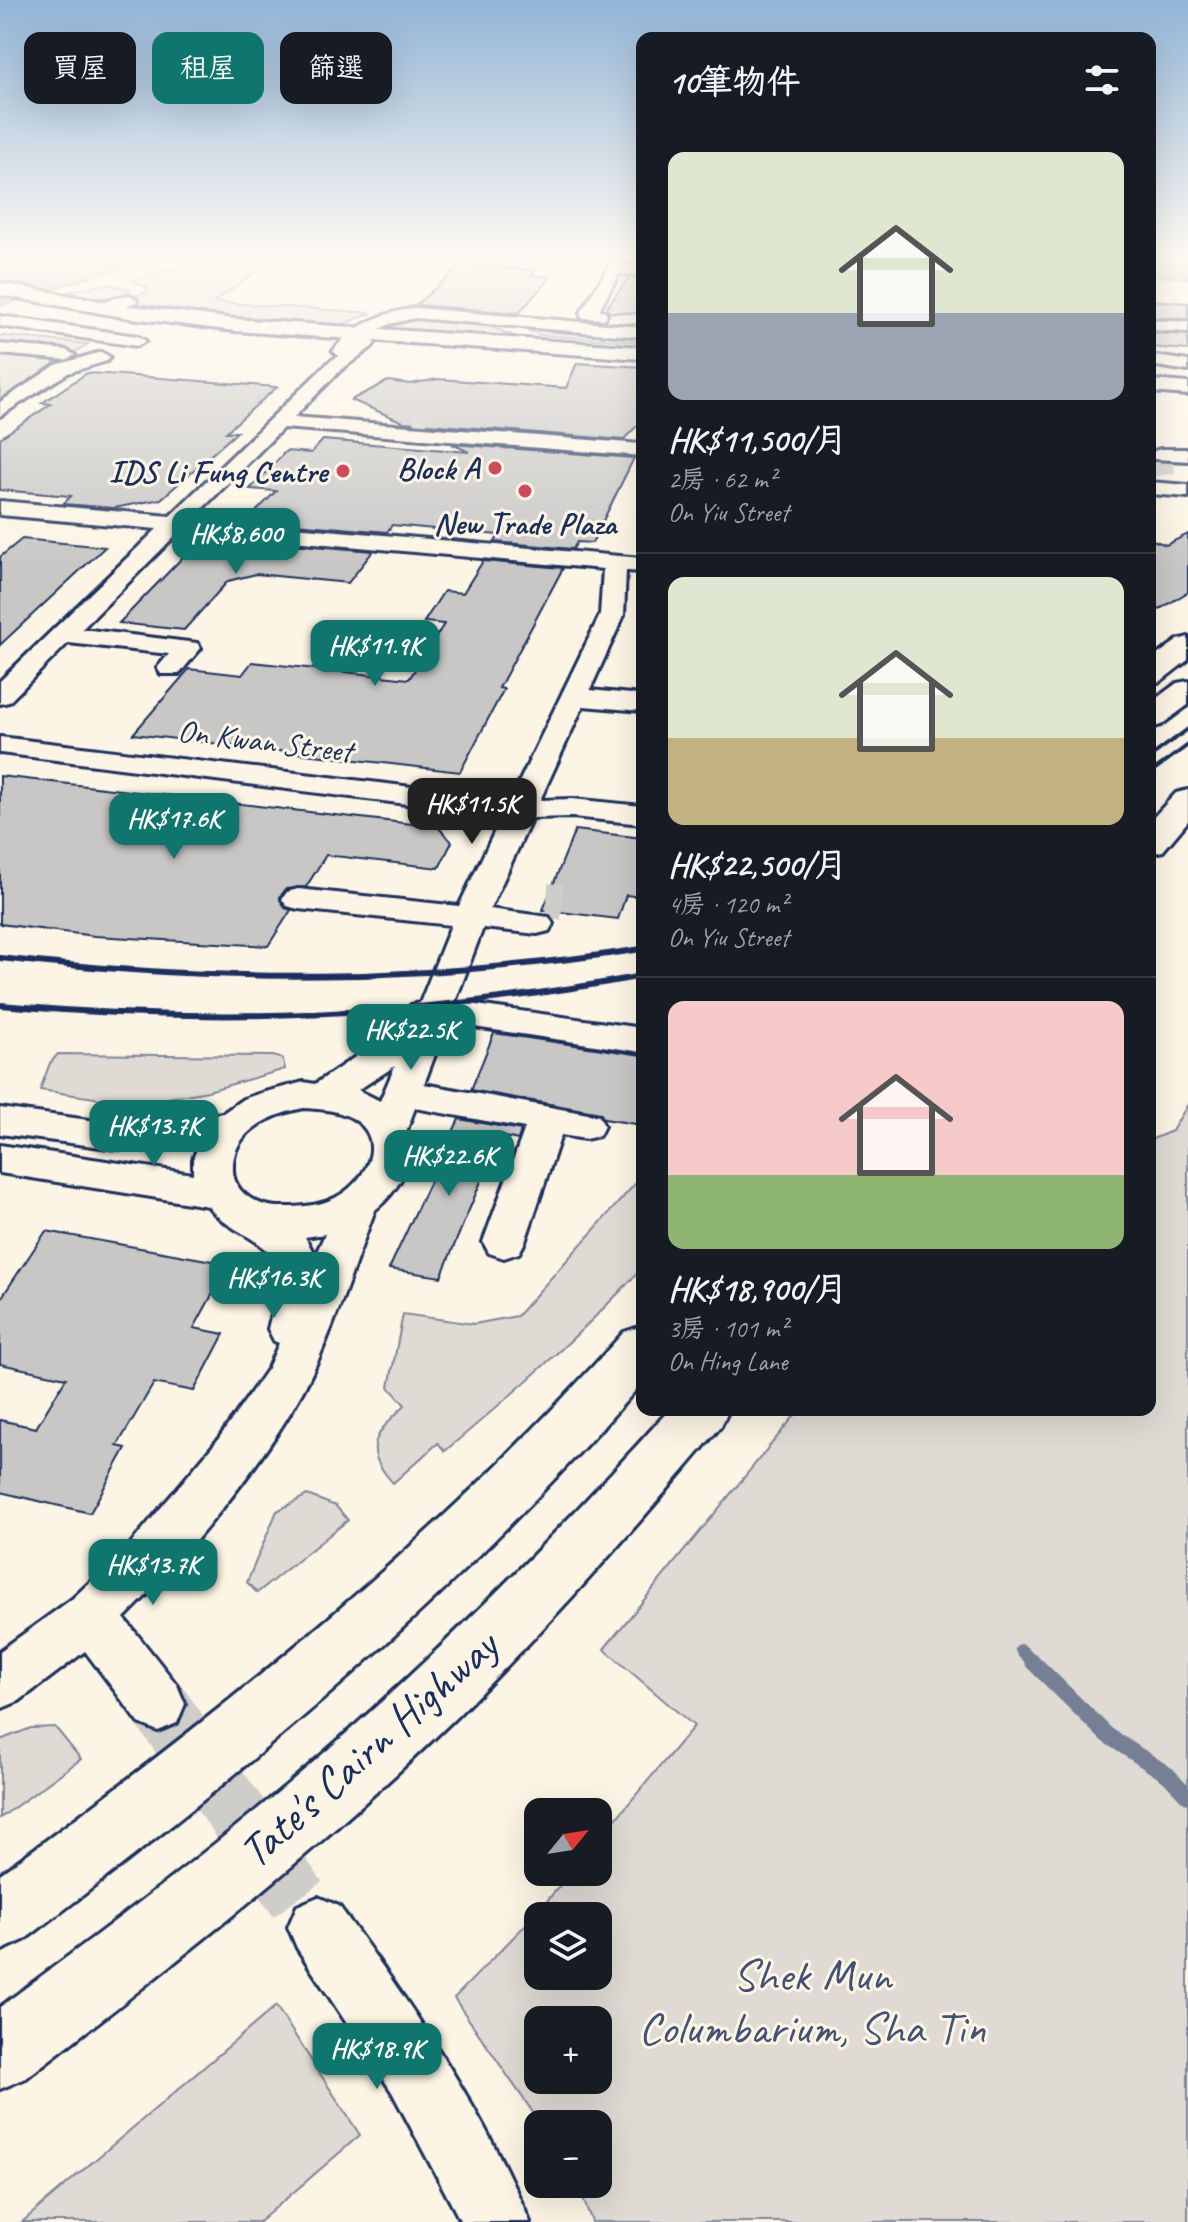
<!DOCTYPE html>
<html lang="zh-TW">
<head>
<meta charset="utf-8">
<style>
  :root { --surface:#171b24; --page:#242831; --text:#f1f3f6; --muted:#9ea1a6; --line:#363941; --accent:#0f766e }
  body { margin:0; font-family:Caveat,"LXGW WenKai TC",sans-serif; background:var(--page); color:var(--text); height:100vh; display:flex; flex-direction:column; font-size:30px; white-space:nowrap }
  * { box-sizing:border-box; margin:0 }
  p { font-size:26px; color:var(--muted) }
  .icon { flex:none; width:44px; height:44px; fill:none; stroke:currentColor; stroke-width:2; stroke-linecap:round; stroke-linejoin:round }
  .map { position:relative; flex:1; overflow:hidden }
  .sheet { position:absolute; left:636px; top:32px; width:520px; height:1384px; display:flex; flex-direction:column; background:var(--surface); border-radius:16px; box-shadow:0 8px 32px #0002 }
  .sheet>* { flex:none }
  .hud { position:absolute; left:24px; top:32px; width:492px; height:72px; display:flex; gap:16px }
  .needle { width:52px; rotate:60deg }
  .buttons { position:absolute; left:524px; top:1798px; display:grid; gap:16px }
  .buttons a { display:grid; place-items:center; width:88px; height:88px; border-radius:16px; background:var(--surface); box-shadow:0 8px 32px #0002; font-size:40px }
  .price { position:absolute; translate:-50% -68px; padding:0 18px; border-radius:16px; background:var(--accent); color:#fff; font-size:26px; line-height:52px; filter:drop-shadow(0 2px 4px #0008) }
  .price::after { content:''; position:absolute; left:50%; top:48px; width:24px; height:18px; margin-left:-12px; background:inherit; clip-path:polygon(0 0,100% 0,50% 100%) }
  .price.on { background:#222; color:#fff }
  ul { padding:0; list-style:none }
  li { display:grid; align-content:center; gap:16px; height:424px; padding:0 32px }
  li+li { border-top:2px solid var(--line) }
  li span { display:grid; place-items:center; height:248px; border-radius:16px; color:#555 }
  li>.icon { margin-inline-start:auto }
  span .icon { width:144px; height:144px; fill:#fffc; stroke-width:1 }
  li b { font-size:34px }
  h2 { display:flex; justify-content:space-between; align-items:center; height:96px; padding:0 32px; font-size:34px }
  .pill { padding:0 28px; border-radius:16px; background:var(--surface); box-shadow:0 8px 32px #0002; font-size:28px; line-height:72px }
  .pill.on { background:var(--accent); color:#fff }
  .map>svg:first-child { display:block }
</style>
</head>
<body>
<div class="map">
<svg width="1188" height="2222" viewBox="0 0 1188 2222">
  <rect width="100%" height="100%" fill="#fcf5e5"/>
  <filter id="ink" filterUnits="userSpaceOnUse"><feTurbulence type="fractalNoise" baseFrequency=".0125" numOctaves="2"/><feDisplacementMap in="SourceGraphic" scale="16" xChannelSelector="R" yChannelSelector="G"/><feConvolveMatrix kernelMatrix="1 2 1 2 8 2 1 2 1" color-interpolation-filters="sRGB"/></filter>
  <g filter="url(#ink)">
    <path fill="#dfdbd4" stroke="#7d8599" stroke-width="2" fill-rule="evenodd" d="M227,258H331L262,268L214,302L372,313L338,326L198,313L134,303V297L147,292L148,288L131,280L194,263Z
      M454,258H626L642,259V268Z
      M107,284L131,289C118,306 85,295 67,292Z
      M414,318L489,326L522,339L385,328Z
      M519,327L642,336V342L540,335Z
      M0,336H6L88,344L0,399Z
      M58,1054L273,1056L283,1059L285,1069L208,1091L135,1104L40,1090L50,1063Z
      M1188,1104V2222H592L578,2184H598V2124H541L454,1998L537,1913L571,1872H598V1840L694,1726L604,1649L799,1410H1150V1140L1172,1131ZM538,1916H598V1976H538ZM538,2020H598V2080H538Z
      M642,1176V1268C582,1334 514,1393 445,1451L438,1443L393,1483C361,1448 375,1434 405,1405L389,1387L403,1314L474,1324L517,1316Z
      M307,1495L336,1506L348,1520L257,1593L247,1582L277,1511Z
      M55,1727L81,1759L0,1818V1740L31,1728Z
      M276,2006L360,2135L259,2222H22Z"/>
    <path fill="#b2b4b8" stroke="#767f94" stroke-width="2" d="M9,258H167L95,275L0,306V260Z
      M1150,258H1188V278L1150,276Z"/>
    <g fill="none" stroke-linecap="round" stroke-linejoin="round">
      <path stroke="#767f94" stroke-width="12" d="M1021,1650L1034,1663"/>
      <path stroke="#767f94" stroke-width="16" d="M1032,1661L1107,1735L1168,1775L1188,1796"/>
    </g>
    <path fill="#c8c7c6" stroke="#1b2f5e" stroke-width="2" d="M462,265L536,270L531,275L551,277L519,313L416,305Z
      M629,277L642,278V314L609,312L606,309Z
      M1150,300L1188,303V319L1150,317Z
      M1150,333L1188,335V350L1150,347Z
      M577,363L642,367V421L623,440L403,422L351,400L388,381L410,384L438,379L566,388Z
      M87,373L122,375L277,387L226,432H237L161,499L114,508L63,504L71,496L0,490V438L51,404L42,403Z
      M323,440L469,452L452,444L634,458L592,543L577,542L573,549L495,542L499,535L392,525L387,532L248,520L276,491L250,489L286,451L311,453Z
      M1188,534V592L1150,615V539L1166,545Z
      M22,539L105,547L0,645V557Z
      M231,539L373,551L348,583L256,574L228,581L184,630L119,623L186,554L225,545Z
      M483,561L563,568L499,688L504,689L460,772L133,734L189,669L242,675L252,662L409,679L444,624L424,622L444,591L463,593Z
      M0,776L438,827L452,842L439,868L326,855L306,887L286,889L280,897L285,908L291,910L268,946L95,936L0,924Z
      M575,830L642,838V897L626,895L618,919L543,910Z
      M494,1033L642,1055V1125L604,1119L600,1113L471,1090Z
      M459,1119L521,1130L518,1140L500,1136L441,1277L389,1269Z
      M46,1231L229,1264L194,1328L224,1334L194,1391L154,1383L117,1446L126,1448L90,1513L0,1492V1420L36,1428L66,1378L0,1364V1300Z"/>
    <g fill="none" stroke-linecap="round" stroke-linejoin="round">
      <path stroke="#cfcdca" stroke-width="22" stroke-dasharray="22 11" stroke-linecap="butt" d="M414,421L426,419
        M1161,455L1164,475"/>
      <path stroke="#cfcdca" stroke-width="36" stroke-dasharray="36 18" stroke-linecap="butt" d="M547,901L562,902"/>
      <path stroke="#cfcdca" stroke-width="60" stroke-dasharray="60 30" stroke-linecap="butt" d="M158,1704L318,1927"/>
      <g stroke="#1b2f5e" stroke-width="6">
        <path id="minor" d="M614,264L642,265V275L619,274L599,310L605,311L607,315L605,319L582,318L580,314L609,266Z
          M129,295L137,300L135,303L97,312L89,307L91,304Z
          M415,308L642,327V337L415,318L390,324L370,334L375,343L372,347L342,369L294,417L642,444V456L283,428L193,518L642,558V572L626,571L624,615L590,690L642,695V711L583,706L540,800L572,799L642,806V824L572,817L532,818L490,909L549,917L553,924L549,931L537,934L483,928L455,1002L642,1028V1052L447,1023L424,1084L599,1116L604,1126L599,1136L585,1139L561,1135L525,1242L519,1253L504,1258L489,1253L483,1242L525,1128L415,1108L406,1132C421,1158 395,1194 375,1210C353,1267 333,1333 305,1387C262,1466 188,1555 124,1618L177,1685L185,1704L177,1723L158,1731L139,1723L85,1651L19,1701L0,1709V1651L72,1599L128,1547L217,1441L268,1368L279,1343L274,1341L268,1329L277,1292L274,1258C256,1235 225,1229 208,1206L0,1173V1145L193,1174V1159L199,1144L117,1149L0,1134V1108L89,1120H173L223,1113L243,1099L261,1093L304,1082L315,1084L373,1045L411,1005L420,1003L451,925L298,909L287,906L282,899L287,892L298,889L459,906L502,816L0,753V737L511,799L600,615L603,569L180,531L82,629L197,643L201,648L179,674H161L157,668L169,654L68,643L9,702L0,704V681L157,529L0,515V501L170,516L330,361L339,356L333,351C354,324 382,313 415,308ZM395,1066L380,1101L358,1090ZM304,1108C316,1109 329,1109 340,1113C391,1129 372,1179 335,1198C321,1205 308,1206 293,1207C281,1207 269,1208 257,1202C244,1196 233,1185 233,1170C231,1131 272,1114 304,1108ZM325,1234L315,1256L305,1237Z
          M0,316L137,336L146,341L137,346L0,326Z
          M1150,320L1188,322V332L1150,330Z
          M0,344L66,350L75,355L66,360L0,354Z
          M101,352L110,357L107,361L68,373L0,416V402L56,365Z
          M1150,355L1188,361V371L1150,365Z
          M1161,449H1188V461L1154,459L1151,455L1154,451Z
          M1150,482L1188,485V497L1150,494Z
          M318,1897L339,1906C412,2006 482,2107 530,2222H461L392,2092L297,1948L288,1927L297,1906Z"/>
      </g>
      <g stroke="#1b2f5e" stroke-width="6">
        <path id="major" d="M0,283L123,305L235,319L642,347V359L235,331L123,317L0,295Z
          M1150,380L1188,383V395L1150,392Z"/>
      </g>
      <g stroke="#1b2f5e" stroke-width="6">
        <path id="highway" d="M1188,637V660L1161,681L1150,684V660L1178,640Z
          M1188,681V705L1161,725L1150,728V703L1177,683Z
          M1188,790V821L1163,851L1150,854V821L1176,793Z
          M642,1326V1383C459,1593 246,1773 24,1940L0,1951V1874C222,1713 441,1538 624,1332Z
          M669,1410H729L721,1426C619,1548 513,1667 395,1775C278,1883 152,1981 26,2078L0,2089V2007C102,1931 205,1855 302,1772C433,1660 554,1538 669,1410Z"/>
      </g>
      <use href="#minor" fill="#fcf5e5" fill-rule="evenodd"/>
      <use href="#major" fill="#fcf5e5" fill-rule="evenodd"/>
      <use href="#highway" fill="#fcf5e5" fill-rule="evenodd"/>
      <path stroke="#1b2f5e" stroke-width="4" d="M1150,757L1188,729
        M1150,773L1188,745"/>
      <path stroke="#1b2f5e" stroke-width="6" d="M0,958C221,983 422,983 642,949
        M0,1005C222,1025 423,1017 642,976"/>
    </g>
  </g>
  <linearGradient id="sky" x2="0" y2="1"><stop stop-color="#92b4d5"/><stop offset="0.45" stop-color="#fefaf3"/><stop offset="1" stop-color="#fefaf3" stop-opacity="0"/></linearGradient>
  <rect width="1188" height="569" fill="url(#sky)"/>
  <g fill="#d1495b" stroke="#fcf5e5" stroke-width="3">
    <circle cx="495" cy="468" r="8"/>
    <circle cx="343" cy="471" r="8"/>
    <circle cx="525" cy="491" r="8"/>
  </g>
  <g text-anchor="middle" dominant-baseline="central" stroke-width="6" stroke-linejoin="round" paint-order="stroke">
    <g font-size="32" font-weight="bold" fill="#1b2f5e" stroke="#fcf5e5" text-anchor="end">
      <text x="479" y="468">Block A</text>
      <text x="327" y="471">IDS Li Fung Centre</text>
      <text x="525" y="523" text-anchor="middle">New Trade Plaza</text>
    </g>
    <g font-size="32" fill="#1b2f5e" stroke="#fcf5e5">
      <text transform="translate(265 741) rotate(7)">On Kwan Street</text>
    </g>
    <g font-size="46" fill="#1b2f5e" stroke="#fcf5e5">
      <text transform="translate(368 1749) rotate(-42)">Tate's Cairn Highway</text>
    </g>
    <g font-size="46" fill="#425176" stroke="#fcf5e5">
      <text x="812" y="1975">Shek Mun<tspan x="812" dy="53">Columbarium, Sha Tin</tspan></text>
    </g>
  </g>
</svg>
<div class="buttons">
<a><svg class="needle" viewBox="-14 -14 28 28"><path d="M0-13l5 13h-10z" fill="#e53935"/><path d="M0 13l5-13h-10z" fill="#9ea1a6"/></svg></a>
<a><svg class="icon" aria-label="layers" viewBox="0 0 24 24"><path d="M12 4l9 5-9 5-9-5zM3 14l9 5 9-5"/></svg></a>
<a>+</a>
<a>−</a>
</div>
<b class="price" style="left:236px;top:576px">HK$8,600</b>
<b class="price" style="left:375px;top:688px">HK$11.9K</b>
<b class="price on" style="left:472px;top:846px">HK$11.5K</b>
<b class="price" style="left:174px;top:861px">HK$17.6K</b>
<b class="price" style="left:411px;top:1072px">HK$22.5K</b>
<b class="price" style="left:154px;top:1168px">HK$13.7K</b>
<b class="price" style="left:449px;top:1198px">HK$22.6K</b>
<b class="price" style="left:274px;top:1320px">HK$16.3K</b>
<b class="price" style="left:153px;top:1607px">HK$13.7K</b>
<b class="price" style="left:377px;top:2091px">HK$18.9K</b>
<div class="hud">
<a class="pill">買屋</a>
<a class="pill on">租屋</a>
<a class="pill">篩選</a>
</div>
<section class="sheet">
<h2>10筆物件<svg class="icon" aria-label="filters" viewBox="0 0 24 24"><path d="M4 7h16M4 17h16"/><circle cx="9" cy="7" r="2"/><circle cx="15" cy="17" r="2"/></svg></h2>
<ul>
<li><span style="background:linear-gradient(#dfe7d0 65%,#9aa5b1 0)"><svg class="icon" aria-label="home" viewBox="0 0 24 24"><path d="M3 11l9-7 9 7M6 9v11h12V9"/></svg></span><div><b>HK$11,500/月</b><p>2房 · 62 m²</p><p>On Yiu Street</p></div></li>
<li><span style="background:linear-gradient(#dfe7d0 65%,#c2b280 0)"><svg class="icon" aria-label="home" viewBox="0 0 24 24"><path d="M3 11l9-7 9 7M6 9v11h12V9"/></svg></span><div><b>HK$22,500/月</b><p>4房 · 120 m²</p><p>On Yiu Street</p></div></li>
<li><span style="background:linear-gradient(#f6c9c9 70%,#8fb573 0)"><svg class="icon" aria-label="home" viewBox="0 0 24 24"><path d="M3 11l9-7 9 7M6 9v11h12V9"/></svg></span><div><b>HK$18,900/月</b><p>3房 · 101 m²</p><p>On Hing Lane</p></div></li>
</ul>
</section>
</div>
</body>
</html>
